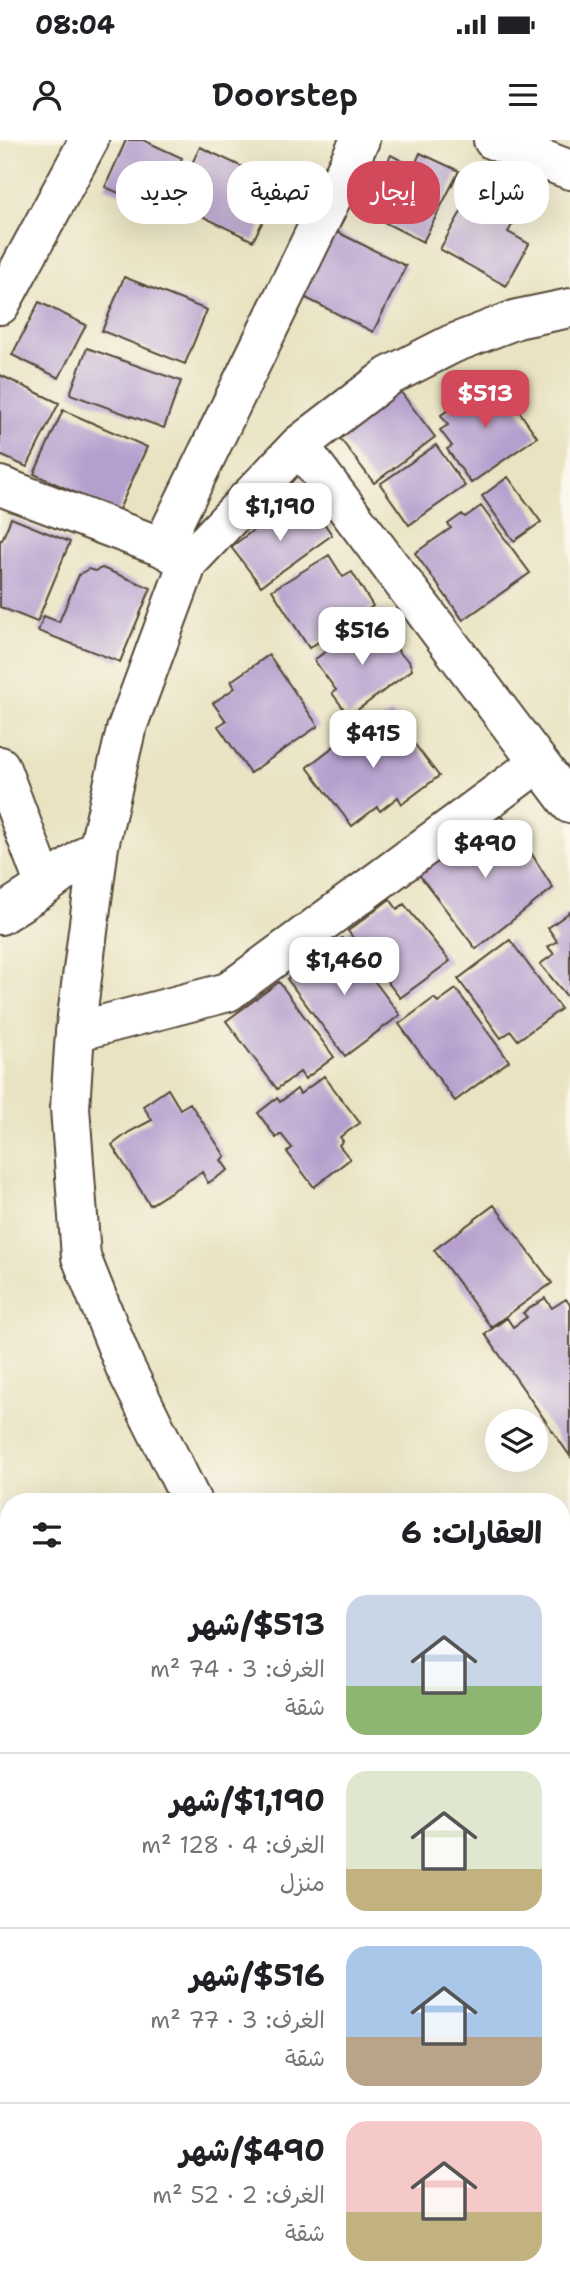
<!DOCTYPE html>
<html lang="ar">
<head>
<meta charset="utf-8">
<style>
  :root { --surface:#fff; --page:#f6f6f6; --text:#202124; --muted:#757577; --line:#e0e0e0; --accent:#d1495b }
  body { margin:0; font-family:"Shantell Sans","Playpen Sans Arabic",sans-serif; background:var(--page); color:var(--text); direction:rtl; height:100vh; display:flex; flex-direction:column; font-size:26px; white-space:nowrap }
  * { box-sizing:border-box; margin:0 }
  p { font-size:23px; color:var(--muted) }
  .icon { flex:none; width:38px; height:38px; fill:none; stroke:currentColor; stroke-width:2; stroke-linecap:round; stroke-linejoin:round }
  .map { position:relative; flex:1; overflow:hidden; direction:ltr }
  .side { position:absolute; left:0px; top:1353px; width:570px; height:800px; display:flex; flex-direction:column; background:var(--surface); border-radius:28px 28px 0 0; box-shadow:0 7px 28px #0002; direction:rtl }
  .side>* { flex:none }
  .hud { position:absolute; left:21px; top:21px; width:528px; height:63px; direction:rtl; display:flex; gap:14px }
  .buttons { position:absolute; left:485px; top:1269px; display:grid; gap:14px }
  .buttons a { display:grid; place-items:center; width:63px; height:63px; border-radius:50%; background:var(--surface); box-shadow:0 7px 28px #0002; font-size:35px }
  .price { position:absolute; translate:-50% -60px; padding:0 16px; border-radius:14px; background:#fff; color:#222; font-size:23px; line-height:46px; filter:drop-shadow(0 2px 4px #0008) }
  .price::after { content:''; position:absolute; left:50%; top:42px; width:21px; height:16px; margin-left:-10px; background:inherit; clip-path:polygon(0 0,100% 0,50% 100%) }
  .price.active { background:var(--accent); color:#fff }
  ul { padding:0; list-style:none }
  li { display:flex; align-items:center; gap:21px; height:175px; padding:0 28px }
  li+li { border-top:2px solid var(--line) }
  li span { display:grid; place-items:center; flex:none; width:196px; height:140px; border-radius:21px; color:#555 }
  li>.icon { margin-inline-start:auto }
  span .icon { width:84px; height:84px; fill:#fffc; stroke-width:1 }
  li b { font-size:30px }
  h2 { display:flex; justify-content:space-between; align-items:center; height:84px; padding:0 28px; font-size:30px }
  .pill { padding:0 24px; border-radius:28px; background:var(--surface); box-shadow:0 7px 28px #0002; font-size:24px; line-height:63px }
  .pill.active { background:var(--accent); color:#fff }
  .status { display:flex; justify-content:space-between; align-items:center; height:49px; padding:0 35px; background:var(--surface); direction:ltr }
  .status svg { height:19px; fill:currentColor }
  header { display:flex; justify-content:space-between; align-items:center; height:91px; padding:0 28px; background:var(--surface); font-size:32px; font-weight:600 }
  .map>svg:first-child { display:block }
</style>
</head>
<body>
<div class="status"><b>08:04</b><svg viewBox="0 0 49 12"><path d="M0 12V9h3v3zM5 12V6h3v6zM10 12V3h3v9zM15 12V0h3v12zM26 1h20v11H26zM47 4h2v5h-2z"/></svg></div>
<header><svg class="icon" aria-label="menu" viewBox="0 0 24 24"><path d="M4 6h16M4 12h16M4 18h16"/></svg>Doorstep<svg class="icon" aria-label="person" viewBox="0 0 24 24"><circle cx="12" cy="8" r="4"/><path d="M4 21q1-7 8-7t8 7"/></svg></header>
<div class="map">
<svg width="570" height="2152" viewBox="0 0 570 2152">
  <rect width="100%" height="100%" fill="#fbf7ec"/>
  <filter id="ink" filterUnits="userSpaceOnUse"><feTurbulence type="fractalNoise" baseFrequency=".0143" numOctaves="2"/><feDisplacementMap in="SourceGraphic" scale="14" xChannelSelector="R" yChannelSelector="G"/><feConvolveMatrix kernelMatrix="1 2 1 2 8 2 1 2 1" color-interpolation-filters="sRGB"/></filter>
  <filter id="wash" filterUnits="userSpaceOnUse"><feTurbulence type="fractalNoise" baseFrequency=".00686" numOctaves="4" result="noise"/><feDisplacementMap in="SourceGraphic" scale="28" xChannelSelector="R" yChannelSelector="G"/><feGaussianBlur stdDeviation="1.57" result="paint"/><feColorMatrix in="noise" values="0 0 0 0 0 0 0 0 0 0 0 0 0 0 0 0 0 1.4 0 .05"/><feComposite in="paint" operator="in"/></filter>
  <g filter="url(#wash)">
    <rect width="100%" height="100%" fill="#e9e3c2"/>
    <path fill="#7ea65e" stroke="#5c683e" stroke-width="2" d="M0,1835L9,1859V2144H129L133,2152H0Z"/>
    <g id="blocks">
      <path fill="#b59fce" d="M126,0H143L182,18L158,70L105,47Z
        M200,7L281,45L253,101L173,62Z
        M420,13L459,31L423,102L362,71L391,15L414,27Z
        M476,45L521,70L508,92L529,104L506,146L440,109Z
        M335,91L406,126L373,192L302,156Z
        M124,137L207,170L185,224L102,191Z
        M39,162L86,185L59,238L12,215Z
        M87,208L181,241L164,288L70,254Z
        M0,235L59,263L27,327L0,315Z
        M496,238L537,297L471,343L447,309L452,306L440,290L448,285L441,275Z
        M397,247L435,297L374,343L336,293Z
        M63,270L147,307L118,372L34,334Z
        M436,305L465,346L409,385L380,344Z
        M508,337L541,382L514,401L482,356Z
        M289,363L294,364L309,381L324,383L332,395L261,446L231,407Z
        M481,366L530,433L463,480L415,413L451,388L448,384L462,374L465,377Z
        M11,378L70,402L37,482L0,467V399L2,400Z
        M329,415L343,437L352,432L373,466L347,483L345,480L324,494L326,497L309,508L272,450Z
        M102,428L151,448L120,522L38,491L44,476L59,482L79,435L88,429L95,431Z
        M368,481L383,502L388,499L397,507L399,513L409,521L412,530L349,576L332,553L336,550L314,520Z
        M269,515L318,586L250,633L218,586L226,581L213,563L235,548L231,541Z
        M391,573L439,636L402,664L398,657L380,671L377,667L352,686L307,627L358,588L363,594Z
        M499,676L509,682L514,694L523,700L553,748L476,809L414,728L462,691L469,700Z
        M390,759L397,769L404,764L450,821L400,858L348,791Z
        M570,772V860L540,824L554,814L548,807L557,801L548,788Z
        M342,798L400,875L345,916L287,839Z
        M510,800L561,869L518,900L511,891L501,898L458,839Z
        M279,842L334,917L305,939L300,932L277,949L226,881Z
        M456,849L509,921L455,961L399,884L434,858L438,862Z
        M324,936L360,983L340,997L343,1001L339,1005L350,1019L314,1047L287,1012L292,1008L281,994L276,998L258,973L277,958L280,962L297,949L300,954Z
        M168,949L180,969L190,963L225,1016L221,1020L228,1030L208,1043L202,1032L150,1065L112,1005L129,992L152,980L143,966Z
        M494,1065L552,1143L491,1187L434,1110Z
        M545,1158L552,1168L566,1159L570,1165V1316L485,1194L507,1178L513,1187L527,1177L523,1173Z
        M570,1413V1453L562,1459V1418Z
        M570,1545V1567L562,1556V1551Z
        M562,1865L570,1874V1904L567,1907L569,1909L562,1915Z"/>
    </g>
  </g>
  <g filter="url(#ink)">
    <use href="#blocks" fill-opacity="0" stroke="#554637" stroke-width="2"/>
    <g fill="none" stroke-linecap="round" stroke-linejoin="round">
      <g stroke="#554637" stroke-width="42">
        <path id="minor" d="M493,0L570,30
          M0,165L89,0
          M570,168L517,179L452,204L389,236L299,305L570,664
          M0,346L162,407L183,419
          M162,407L360,0
          M0,626L45,746
          M99,706L75,892L70,968L81,1117L125,1227L192,1362
          M0,775L45,746L99,706L126,590L188,422L299,305
          M75,892L228,852L538,623
          M562,1411L570,1404
          M562,1728L570,1721
          M562,1798L570,1806"/>
      </g>
      <use href="#minor" stroke="#fff" stroke-width="38"/>
    </g>
  </g>
</svg>
<div class="buttons">
<a><svg class="icon" aria-label="layers" viewBox="0 0 24 24"><path d="M12 4l9 5-9 5-9-5zM3 14l9 5 9-5"/></svg></a>
</div>
<b class="price active" style="left:485px;top:290px">$513</b>
<b class="price" style="left:280px;top:403px">$1,190</b>
<b class="price" style="left:362px;top:527px">$516</b>
<b class="price" style="left:373px;top:630px">$415</b>
<b class="price" style="left:485px;top:740px">$490</b>
<b class="price" style="left:344px;top:857px">$1,460</b>
<div class="hud">
<a class="pill">شراء</a>
<a class="pill active">إيجار</a>
<a class="pill">تصفية</a>
<a class="pill">جديد</a>
</div>
<section class="side">
<h2>العقارات: 6<svg class="icon" aria-label="filters" viewBox="0 0 24 24"><path d="M4 7h16M4 17h16"/><circle cx="9" cy="7" r="2"/><circle cx="15" cy="17" r="2"/></svg></h2>
<ul>
<li><span style="background:linear-gradient(#c9d6e8 65%,#8fb573 0)"><svg class="icon" aria-label="home" viewBox="0 0 24 24"><path d="M3 11l9-7 9 7M6 9v11h12V9"/></svg></span><div><b>$513/شهر</b><p>الغرف: 3 · 74 m²</p><p>شقة</p></div></li>
<li><span style="background:linear-gradient(#dfe7d0 70%,#c2b280 0)"><svg class="icon" aria-label="home" viewBox="0 0 24 24"><path d="M3 11l9-7 9 7M6 9v11h12V9"/></svg></span><div><b>$1,190/شهر</b><p>الغرف: 4 · 128 m²</p><p>منزل</p></div></li>
<li><span style="background:linear-gradient(#a9c7e8 65%,#b9a48a 0)"><svg class="icon" aria-label="home" viewBox="0 0 24 24"><path d="M3 11l9-7 9 7M6 9v11h12V9"/></svg></span><div><b>$516/شهر</b><p>الغرف: 3 · 77 m²</p><p>شقة</p></div></li>
<li><span style="background:linear-gradient(#f6c9c9 65%,#c2b280 0)"><svg class="icon" aria-label="home" viewBox="0 0 24 24"><path d="M3 11l9-7 9 7M6 9v11h12V9"/></svg></span><div><b>$490/شهر</b><p>الغرف: 2 · 52 m²</p><p>شقة</p></div></li>
</ul>
</section>
</div>
</body>
</html>
